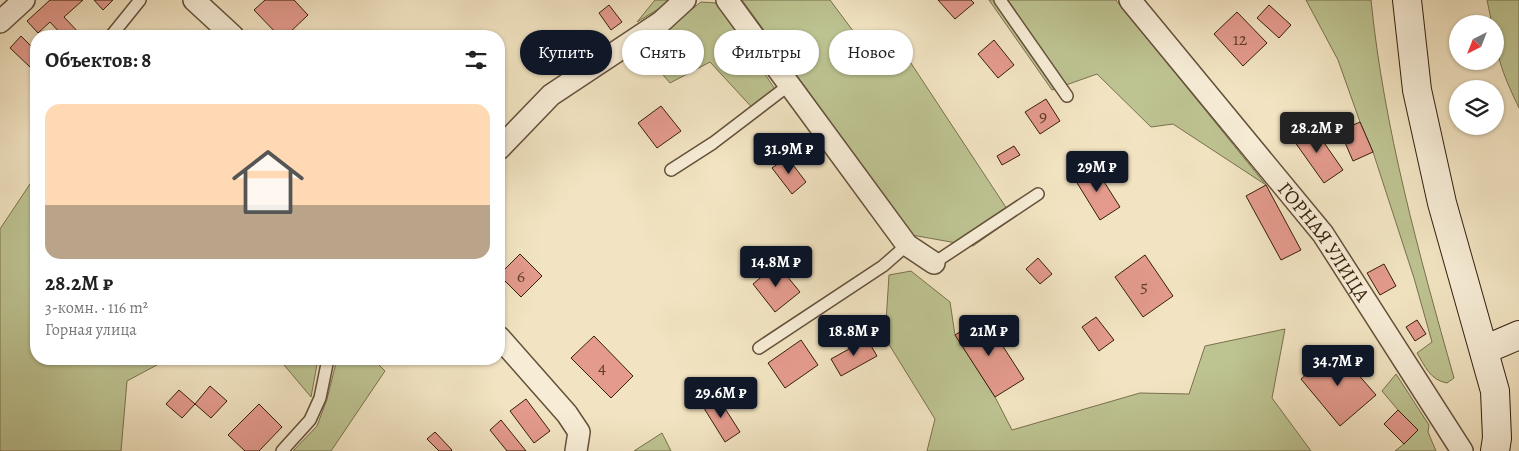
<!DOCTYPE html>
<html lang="ru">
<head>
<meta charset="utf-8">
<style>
  :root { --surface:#fff; --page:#f2f2f2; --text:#222; --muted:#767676; --accent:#111827 }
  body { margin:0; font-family:Alegreya,serif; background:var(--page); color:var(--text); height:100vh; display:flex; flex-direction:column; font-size:19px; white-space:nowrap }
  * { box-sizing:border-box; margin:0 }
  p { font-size:16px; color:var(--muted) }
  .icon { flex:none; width:28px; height:28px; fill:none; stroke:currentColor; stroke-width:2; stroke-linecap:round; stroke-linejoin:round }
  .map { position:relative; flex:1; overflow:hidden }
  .panel { position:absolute; left:30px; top:30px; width:475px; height:335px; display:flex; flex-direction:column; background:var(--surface); border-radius:20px; box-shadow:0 1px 4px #0004 }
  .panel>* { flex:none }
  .top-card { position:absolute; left:520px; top:30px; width:475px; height:45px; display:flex; gap:10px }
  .needle { width:32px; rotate:222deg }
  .fabs { position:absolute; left:1449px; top:15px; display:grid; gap:10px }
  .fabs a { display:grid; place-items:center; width:55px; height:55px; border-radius:50%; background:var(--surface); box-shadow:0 1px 4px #0004; font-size:25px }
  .price { position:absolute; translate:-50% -42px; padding:0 11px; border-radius:5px; background:var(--accent); color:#fff; font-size:16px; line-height:32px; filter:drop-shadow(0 1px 2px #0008) }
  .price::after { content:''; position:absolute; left:50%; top:30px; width:15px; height:11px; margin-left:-8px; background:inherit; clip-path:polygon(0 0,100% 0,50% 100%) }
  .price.on { background:#222; color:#fff }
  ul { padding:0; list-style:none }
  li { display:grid; align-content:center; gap:10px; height:265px; padding:0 15px }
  li span { display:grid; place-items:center; height:155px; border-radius:15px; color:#555 }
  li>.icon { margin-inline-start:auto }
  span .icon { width:90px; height:90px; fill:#fffc; stroke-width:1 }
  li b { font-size:21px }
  h2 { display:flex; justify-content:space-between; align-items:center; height:60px; padding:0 15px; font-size:21px }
  .chip { padding:0 18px; border-radius:22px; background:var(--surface); box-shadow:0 1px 4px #0004; font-size:18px; line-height:45px }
  .chip.on { background:var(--accent); color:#fff }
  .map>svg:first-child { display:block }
</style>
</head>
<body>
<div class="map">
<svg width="1519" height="451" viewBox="0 0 1519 451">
  <rect width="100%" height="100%" fill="#f2e4c2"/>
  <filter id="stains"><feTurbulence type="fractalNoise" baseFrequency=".004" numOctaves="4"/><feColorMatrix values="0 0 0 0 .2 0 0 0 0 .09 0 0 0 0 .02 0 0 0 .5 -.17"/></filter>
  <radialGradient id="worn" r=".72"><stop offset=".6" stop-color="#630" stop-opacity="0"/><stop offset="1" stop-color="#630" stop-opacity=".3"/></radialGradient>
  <path fill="#bdc391" stroke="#79714e" d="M655,0H668L665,5L637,22Z
    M742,0H830L868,51L897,42L1013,218L973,246L912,235Z
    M989,0H1116L1266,185L1173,124L1151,127L1097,74L1052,90Z
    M1306,0H1371C1384,129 1419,254 1454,378L1447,383C1430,380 1425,366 1417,353L1432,342L1414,278L1373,152L1360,122L1338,60Z
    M1487,0H1519V108C1505,78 1495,58 1495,24H1492Z
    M701,2L717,3L781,98L758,114L710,62L670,83L641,49Z
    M36,175V359H168L127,381L121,451H0V229Z
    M911,271L950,302L955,335L995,397L1012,430L1140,393L1189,394L1205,346L1285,329L1272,398L1311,451H927L935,419L885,338L889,275Z
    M279,359H318L311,397Z
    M337,359H373L385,371L331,451H293L317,426L327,399Z
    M1396,374L1429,425L1428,432L1436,451H1395L1404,444L1398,410L1382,391Z
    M662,433L671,451H634Z"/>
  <path fill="#e49b8d" stroke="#351f0c" d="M50,0H83L64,17L79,33L75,36H63L50,22L38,33L27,21Z
    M94,0H113L103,10Z
    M265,0H294L308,15L286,36H279L254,10Z
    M938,0H971L974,3L955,19Z
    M609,5L622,22L611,30L599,13Z
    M1269,5L1291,25L1279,38L1257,18Z
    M1237,12L1267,43L1243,66L1214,34Z
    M192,31L198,36H188Z
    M21,36L36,51V62L31,68L10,48Z
    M994,40L1014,65L998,78L978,54Z
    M1046,99L1060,121L1040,134L1025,112Z
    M661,106L681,131L657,148L638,123Z
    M1360,122L1373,152L1353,161L1340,131Z
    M1311,124L1343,170L1324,183L1292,138Z
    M1014,146L1020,155L1002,165L997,156Z
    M787,157L806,182L792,194L772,168Z
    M1094,166L1120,207L1100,220L1074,178Z
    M1266,185L1301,250L1281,260L1246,196Z
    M520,254L542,276L521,297L499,275Z
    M1145,255L1173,296L1143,317L1115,277Z
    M1038,258L1052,274L1040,284L1026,269Z
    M777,264L800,292L775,312L753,284Z
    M1384,264L1396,286L1380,295L1367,273Z
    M984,317L1024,379L995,397L955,335Z
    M1096,317L1114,340L1099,351L1082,327Z
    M1417,320L1426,334L1415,341L1406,327Z
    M594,336L633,376L611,398L571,358Z
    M867,339L877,356L841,376L831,359Z
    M801,340L818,365L785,388L768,363Z
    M1336,349L1376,395L1340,426L1301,379Z
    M210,386L227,401L211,418L195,404Z
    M179,390L195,404L182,418L166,404Z
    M717,396L740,432L725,442L702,405Z
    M526,399L550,431L534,443L510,411Z
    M259,404L282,427L259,451H245L228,435Z
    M1398,410L1418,430L1404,444L1384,424Z
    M501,420L526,451H507L490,430Z
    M435,432L452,450L451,451H439L427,439Z"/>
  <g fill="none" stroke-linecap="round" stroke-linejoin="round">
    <g stroke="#64503a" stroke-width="14">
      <path id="lane" d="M1000,0L1067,96
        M111,36L140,0
        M671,170L713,143L789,85
        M934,263L1038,194
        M759,348L883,266L907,245
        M282,451L310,420L320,398L328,359"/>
    </g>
    <g stroke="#64503a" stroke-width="24">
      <g id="street">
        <path d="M194,0L233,36"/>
        <path d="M727,0L907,245L934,263"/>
        <path id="s1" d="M1130,0L1323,234L1462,451"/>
        <path d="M0,22L24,0"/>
        <path d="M499,149L551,95L661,22L685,0"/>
        <path d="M499,337L567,414L579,432L576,451"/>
      </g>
    </g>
    <g stroke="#351f0c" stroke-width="30">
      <path id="secondary" d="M1407,0L1417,90L1442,203L1495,391L1497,438L1495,451
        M1484,350L1519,335"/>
    </g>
    <use href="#lane" stroke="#f7edd7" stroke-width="11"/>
    <use href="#street" stroke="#f7edd7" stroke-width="21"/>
    <use href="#secondary" stroke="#f7edd7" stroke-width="28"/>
  </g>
  <g text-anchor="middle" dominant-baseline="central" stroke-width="4" stroke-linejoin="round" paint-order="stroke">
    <g font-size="18" fill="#613e2c">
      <text x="1240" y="39">12</text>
      <text x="1043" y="116">9</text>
      <text x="521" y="276">6</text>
      <text x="1144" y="286">5</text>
      <text x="602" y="367">4</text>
    </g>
    <g font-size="20" fill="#351f0c" stroke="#f7edd7">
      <text stroke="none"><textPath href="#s1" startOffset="310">ГОРНАЯ УЛИЦА</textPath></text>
    </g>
  </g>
  <rect width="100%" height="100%" filter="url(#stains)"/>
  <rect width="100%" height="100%" fill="url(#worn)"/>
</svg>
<div class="fabs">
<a><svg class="needle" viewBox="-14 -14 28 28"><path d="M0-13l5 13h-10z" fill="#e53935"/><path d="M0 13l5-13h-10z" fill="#767676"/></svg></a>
<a><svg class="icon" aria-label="layers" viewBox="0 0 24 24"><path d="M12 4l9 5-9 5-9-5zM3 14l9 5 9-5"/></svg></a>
</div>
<b class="price on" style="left:1317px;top:154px">28.2M ₽</b>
<b class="price" style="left:789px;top:175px">31.9M ₽</b>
<b class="price" style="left:1097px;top:193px">29M ₽</b>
<b class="price" style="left:776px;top:288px">14.8M ₽</b>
<b class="price" style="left:854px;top:357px">18.8M ₽</b>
<b class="price" style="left:989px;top:357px">21M ₽</b>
<b class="price" style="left:1338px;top:387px">34.7M ₽</b>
<b class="price" style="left:721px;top:419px">29.6M ₽</b>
<div class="top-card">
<a class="chip on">Купить</a>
<a class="chip">Снять</a>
<a class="chip">Фильтры</a>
<a class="chip">Новое</a>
</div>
<section class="panel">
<h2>Объектов: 8<svg class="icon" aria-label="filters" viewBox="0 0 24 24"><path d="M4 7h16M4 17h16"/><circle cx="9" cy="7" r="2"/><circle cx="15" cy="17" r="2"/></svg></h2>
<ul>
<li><span style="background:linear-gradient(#ffd9b3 65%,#b9a48a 0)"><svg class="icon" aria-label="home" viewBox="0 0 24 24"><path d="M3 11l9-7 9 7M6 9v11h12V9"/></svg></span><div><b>28.2M ₽</b><p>3-комн. · 116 m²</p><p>Горная улица</p></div></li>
</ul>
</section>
</div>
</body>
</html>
